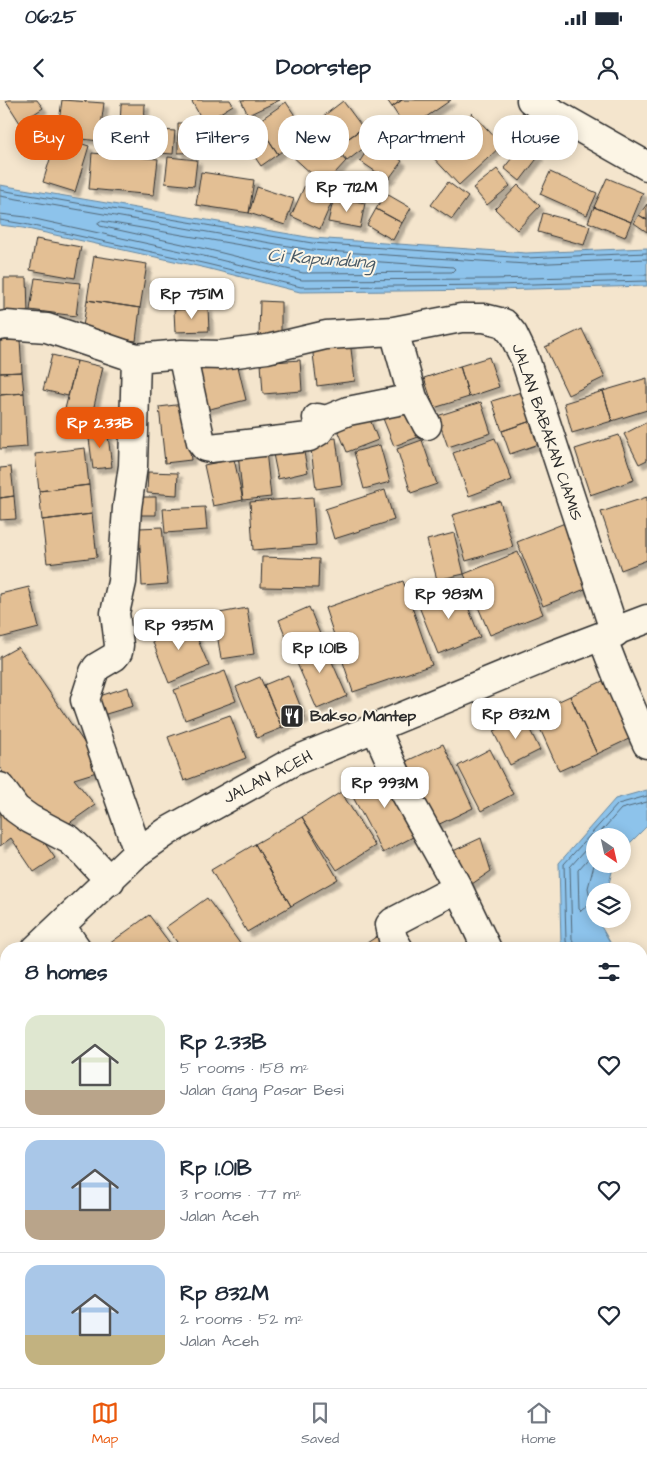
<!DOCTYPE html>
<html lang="en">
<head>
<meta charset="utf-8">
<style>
  :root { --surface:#fff; --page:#f2f2f3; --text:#1f2937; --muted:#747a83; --line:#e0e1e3; --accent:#ea580c }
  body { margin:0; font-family:"Architects Daughter",sans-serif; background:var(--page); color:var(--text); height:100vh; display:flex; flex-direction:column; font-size:19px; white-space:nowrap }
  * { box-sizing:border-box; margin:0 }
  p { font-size:16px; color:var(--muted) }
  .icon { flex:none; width:28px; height:28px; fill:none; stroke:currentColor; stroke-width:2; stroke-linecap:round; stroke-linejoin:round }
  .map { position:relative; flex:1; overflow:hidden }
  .details { position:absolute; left:0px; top:842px; width:648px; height:446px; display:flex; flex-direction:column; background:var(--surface); border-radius:20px 20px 0 0; box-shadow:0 2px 12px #0003 }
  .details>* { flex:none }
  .banner { position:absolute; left:15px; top:15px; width:618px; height:45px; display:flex; gap:10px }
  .needle { width:32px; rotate:146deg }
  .tools { position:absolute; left:586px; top:728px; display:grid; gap:10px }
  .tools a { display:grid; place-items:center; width:45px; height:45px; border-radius:50%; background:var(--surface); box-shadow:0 2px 12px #0003; font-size:25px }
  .price { position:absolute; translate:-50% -42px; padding:0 11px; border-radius:10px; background:#fff; color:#222; font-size:16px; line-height:32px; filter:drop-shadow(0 1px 2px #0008) }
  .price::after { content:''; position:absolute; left:50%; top:30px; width:15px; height:11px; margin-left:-8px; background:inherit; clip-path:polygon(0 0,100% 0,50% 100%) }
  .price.active { background:var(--accent); color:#fff }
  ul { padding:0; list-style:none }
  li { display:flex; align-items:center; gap:15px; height:125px; padding:0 25px }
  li+li { border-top:1px solid var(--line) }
  li span { display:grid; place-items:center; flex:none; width:140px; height:100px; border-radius:15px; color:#555 }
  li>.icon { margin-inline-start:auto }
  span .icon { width:60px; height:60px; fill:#fffc; stroke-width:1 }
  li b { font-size:21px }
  h2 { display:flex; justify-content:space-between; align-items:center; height:60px; padding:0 25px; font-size:21px }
  .tag { padding:0 18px; border-radius:20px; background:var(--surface); box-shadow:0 2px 12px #0003; font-size:18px; line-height:45px }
  .tag.active { background:var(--accent); color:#fff }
  .status { display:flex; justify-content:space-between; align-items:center; height:35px; padding:0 25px; background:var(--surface); direction:ltr }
  .status svg { height:14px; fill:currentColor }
  header { display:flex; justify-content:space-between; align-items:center; height:65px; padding:0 25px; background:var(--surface); font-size:22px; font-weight:700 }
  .tab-bar { display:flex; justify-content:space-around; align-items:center; height:70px; border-top:1px solid var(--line); background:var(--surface); font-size:14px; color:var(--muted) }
  .tab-bar a { display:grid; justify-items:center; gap:2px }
  .tab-bar .active { color:var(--accent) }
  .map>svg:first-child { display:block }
</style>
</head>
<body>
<div class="status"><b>06:25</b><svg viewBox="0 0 49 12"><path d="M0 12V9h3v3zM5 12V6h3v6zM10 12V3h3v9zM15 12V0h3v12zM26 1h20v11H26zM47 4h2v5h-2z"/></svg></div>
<header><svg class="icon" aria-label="back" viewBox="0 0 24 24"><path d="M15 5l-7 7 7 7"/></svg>Doorstep<svg class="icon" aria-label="person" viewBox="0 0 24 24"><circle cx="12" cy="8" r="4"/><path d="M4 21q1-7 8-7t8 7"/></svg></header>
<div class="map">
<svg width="647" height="1288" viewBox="0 0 647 1288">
  <defs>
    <filter id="shadow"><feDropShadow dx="4.5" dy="4.5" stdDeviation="1" flood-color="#0004"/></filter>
  </defs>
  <rect width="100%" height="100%" fill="#f4e5cd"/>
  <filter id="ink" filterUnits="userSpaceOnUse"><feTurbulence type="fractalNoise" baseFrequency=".02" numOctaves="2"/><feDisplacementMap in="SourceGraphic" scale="10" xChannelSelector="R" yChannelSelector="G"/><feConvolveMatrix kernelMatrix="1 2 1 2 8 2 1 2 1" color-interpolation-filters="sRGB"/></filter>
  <g filter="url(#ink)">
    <path fill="#8dc3eb" stroke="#66869e" d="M0,85L313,138L526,153L647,148V186L495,190L300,192L206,168L23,128L0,125Z
      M647,690V726L623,750L622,736H595V764H614L607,791H595V819H600L599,823L614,849H564L561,843L559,763L615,699Z
      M641,898L647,903V952L641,947Z"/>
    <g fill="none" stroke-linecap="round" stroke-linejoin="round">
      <path stroke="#526878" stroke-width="1" d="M0,90L312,143L526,158L647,153
        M0,96L311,150L526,164L647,159
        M0,114L26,117L208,157L302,180L494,179L647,175
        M0,120L24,124L207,164L301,187L494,185L647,181
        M101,121L310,157L453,167L455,169L452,172L303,173L210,150L100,126L98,123Z
        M597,736L621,709L647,702
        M595,751L578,770L579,809L581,811L591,802L588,788L595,761
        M569,849L566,841L564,764L618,704L647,696
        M575,849L572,839L570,767L595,739"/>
    </g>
    <path fill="#e3bf94" stroke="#2b2b2b" filter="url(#shadow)" d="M8,0H37L43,8L20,23L6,1Z
      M62,0L104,3L99,41L57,36Z
      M191,0H230L233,5L204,23Z
      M241,0H280L248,15Z
      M387,0H402L392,7Z
      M402,0H451L407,30L392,7Z
      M343,1L363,28L336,47L317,21Z
      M286,2L307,34L278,54L257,22Z
      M121,4H145L144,28L120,27Z
      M472,13L502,45L459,85L429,53Z
      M257,22L278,54L261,66L239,34Z
      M178,23H204L205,52L178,53Z
      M120,27L175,31L173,54L118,50Z
      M363,28L373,41L347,61L336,47Z
      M313,32L346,61L324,85L291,55Z
      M57,36L89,46L75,92L43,82Z
      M373,41L402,61L388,80L360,61Z
      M523,44L539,56L520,81L504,68Z
      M92,53L158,59L154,95L89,89Z
      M168,57L197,60L194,86L165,83Z
      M497,69L510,86L487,105L473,88Z
      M201,72L254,80L249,113L196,105Z
      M550,72L597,93L587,115L540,94Z
      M607,78L643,93L631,122L594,107Z
      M448,82L468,97L452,119L431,105Z
      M305,85L334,97L320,129L291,116Z
      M518,85L540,106L517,130L495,109Z
      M257,87L294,99L285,125L249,113Z
      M385,93L411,108L402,123L376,109Z
      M334,97L365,103L360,128L328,122Z
      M647,104V120L639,115Z
      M594,107L631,122L625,137L588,122Z
      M376,109L402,123L393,140L367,125Z
      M543,113L590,126L584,145L538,132Z
      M639,115L647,120V132L634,123Z
      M36,139L81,147L75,178L30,170Z
      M94,156L147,164L140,208L87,200Z
      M4,178H27L28,214L4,215Z
      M35,178L80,183L76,216L30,210Z
      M87,200L140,208L136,241L82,233Z
      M260,201L281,202V235H259Z
      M208,208L209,231L175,232L174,210Z
      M582,229L605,277L568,295L545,247Z
      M20,239L22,272L0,273V241Z
      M350,241L355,281L317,286L312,246Z
      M52,255L77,261L68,296L43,290Z
      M489,257L499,287L469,297L460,266Z
      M236,258L246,300L206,310L196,268Z
      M300,260L302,291L263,294L261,263Z
      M77,261L103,267L92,315L65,309Z
      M460,266L469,297L434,308L424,278Z
      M22,272L24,293L0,295V273Z
      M647,278V310L612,321L603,291Z
      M603,291L612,321L572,333L564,303Z
      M521,292L531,321L502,331L492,301Z
      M24,293L27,347L0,349V295Z
      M481,302L491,333L448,347L437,316Z
      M184,304L191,360L165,363L159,307Z
      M409,305L421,336L394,346L382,316Z
      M367,312L378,340L347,352L336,325Z
      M531,321L539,344L510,354L502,331Z
      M647,322V360L639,364L624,334Z
      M107,328L112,367L93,369L88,331Z
      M619,335L634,380L590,395L575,349Z
      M336,338L342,385L316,389L310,341Z
      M495,338L512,380L469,396L453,353Z
      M422,340L437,384L411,393L397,349Z
      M302,343L308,372L278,379L272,349Z
      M380,345L390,382L364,389L354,352Z
      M85,348L89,385L39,391L35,354Z
      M266,351L271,397L243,400L238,354Z
      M234,359L243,400L213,406L204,365Z
      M11,367L14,396L0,398V368Z
      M148,372L178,373L177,395L147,393Z
      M89,385L92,414L42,420L39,391Z
      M385,390L394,420L334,439L325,409Z
      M14,396L16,419L0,420V398Z
      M131,397H156V415H131Z
      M313,397L316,445L253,450L250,402Z
      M647,397V460L621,470L601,412Z
      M500,401L513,447L466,461L452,415Z
      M205,407L207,430L165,433L163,409Z
      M92,414L97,457L47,463L42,420Z
      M565,423L590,487L543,506L517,442Z
      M162,427L168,484L142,486L139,428Z
      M454,433L464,474L437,480L427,440Z
      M518,452L543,514L490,535L464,474Z
      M262,457L319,459L318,488L261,487Z
      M403,481L432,565L353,592L325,508Z
      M29,487L39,528L0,538V494Z
      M460,487L480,537L438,554L418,504Z
      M309,507L322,539L292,552L279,520Z
      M247,508L254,554L221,559L214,514Z
      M189,519L209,566L169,583L150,535Z
      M322,539L347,596L317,609L292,552Z
      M18,547L103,670L74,679L95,705L68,724L30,710L0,668V557Z
      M225,571L236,601L185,620L174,590Z
      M288,575L305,618L282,628L264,585Z
      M260,577L282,628L257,638L236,587Z
      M607,579L633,637L597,654L570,596Z
      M128,587L133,606L96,617L90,599Z
      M570,596L597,654L559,671L533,613Z
      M230,615L246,658L184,681L168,637Z
      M523,616L540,650L510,665L493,631Z
      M443,644L473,708L429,729L398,665Z
      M490,649L513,694L481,711L458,666Z
      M387,664L424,731L383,753L347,686Z
      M0,692L35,729L55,758L34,772L11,738L0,746Z
      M341,692L375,746L337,770L302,717Z
      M302,717L338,779L291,806L255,744Z
      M481,738L491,771L469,786L453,751Z
      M255,744L291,806L247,832L211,770Z
      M207,798L244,849H182L166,827Z
      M149,815L174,849H102Z
      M382,833L393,849H358Z
      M0,1043L6,1050V1068L0,1073Z
      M641,1169L647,1172V1221L641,1219Z
      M6,1280V1282H81L75,1288H0Z"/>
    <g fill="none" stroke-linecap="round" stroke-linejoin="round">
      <g stroke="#2b2b2b" stroke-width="31">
        <path id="street" d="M0,226L6,225L47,228L136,258L182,254L221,255L267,249L326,235L394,231L461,218H484L504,223L513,234L525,259L615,533
          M394,231L413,298L427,325
          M182,254L201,342L205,347L210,348L309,337L319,331L326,320
          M136,258L133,366L127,408L122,482L115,513L119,545L118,552L114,557L97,567L94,572L85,600L138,752
          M317,318L326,320L348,311L413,298
          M602,537L618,578L647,644
          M375,627L404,691L458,788L487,849
          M0,687L16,709L30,719L70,740L87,756L110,781
          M61,826L77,849
          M399,849L393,839L390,825L393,822L458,788
          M641,1055L647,1059"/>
      </g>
      <g stroke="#2b2b2b" stroke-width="31">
        <path id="secondary" d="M531,0L647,66
          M36,849L138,752L168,731L292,662L552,555L647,519
          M0,882L6,876
          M219,1282L222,1288"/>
      </g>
      <g stroke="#2b2b2b" stroke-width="31">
        <path id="primary" d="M0,1157L6,1161
          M234,1282L247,1288"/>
      </g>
      <use href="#street" stroke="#fcf5e5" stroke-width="28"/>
      <use href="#secondary" stroke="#fcf5e5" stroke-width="28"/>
      <use href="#primary" stroke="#fcf5e5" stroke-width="28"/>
    </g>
  </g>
  <defs>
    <g id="restaurant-square" transform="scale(1.25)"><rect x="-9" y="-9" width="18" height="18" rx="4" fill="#2b2b2b" stroke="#fcf5e5"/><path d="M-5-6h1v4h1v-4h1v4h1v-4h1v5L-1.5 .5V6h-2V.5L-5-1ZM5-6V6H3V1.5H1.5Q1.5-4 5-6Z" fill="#fff"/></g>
  </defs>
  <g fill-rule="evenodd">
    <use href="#restaurant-square" x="292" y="616"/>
  </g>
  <g text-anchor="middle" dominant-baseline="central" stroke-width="4" stroke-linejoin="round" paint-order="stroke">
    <g font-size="16" fill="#2b2b2b" stroke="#fcf5e5">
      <text transform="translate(547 332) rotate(71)">JALAN BABAKAN CIAMIS</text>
      <text transform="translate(268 677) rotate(-27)">JALAN ACEH</text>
    </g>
    <g font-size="16" font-weight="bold" fill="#2b2b2b" stroke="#fcf5e5" text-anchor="start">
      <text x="310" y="616">Bakso Mantep</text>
    </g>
    <g font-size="18" font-style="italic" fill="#485965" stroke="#fcf5e5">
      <text transform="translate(321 159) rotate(4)">Ci Kapundung</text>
    </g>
  </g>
</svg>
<div class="tools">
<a><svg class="needle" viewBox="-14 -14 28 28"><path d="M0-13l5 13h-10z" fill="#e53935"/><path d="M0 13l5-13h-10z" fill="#747a83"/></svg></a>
<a><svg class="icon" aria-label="layers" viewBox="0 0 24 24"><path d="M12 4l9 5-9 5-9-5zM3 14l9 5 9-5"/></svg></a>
</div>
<b class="price" style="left:347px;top:113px">Rp 712M</b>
<b class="price" style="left:192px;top:220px">Rp 751M</b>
<b class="price active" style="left:100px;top:349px">Rp 2.33B</b>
<b class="price" style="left:449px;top:520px">Rp 983M</b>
<b class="price" style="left:179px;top:551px">Rp 935M</b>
<b class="price" style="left:320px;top:574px">Rp 1.01B</b>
<b class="price" style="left:516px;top:640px">Rp 832M</b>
<b class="price" style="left:385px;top:709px">Rp 993M</b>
<div class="banner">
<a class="tag active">Buy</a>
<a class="tag">Rent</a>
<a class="tag">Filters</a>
<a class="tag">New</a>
<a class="tag">Apartment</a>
<a class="tag">House</a>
</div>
<section class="details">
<h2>8 homes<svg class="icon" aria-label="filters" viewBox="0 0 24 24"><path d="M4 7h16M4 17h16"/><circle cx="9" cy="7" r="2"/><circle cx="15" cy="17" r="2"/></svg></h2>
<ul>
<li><span style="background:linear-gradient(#dfe7d0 75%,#b9a48a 0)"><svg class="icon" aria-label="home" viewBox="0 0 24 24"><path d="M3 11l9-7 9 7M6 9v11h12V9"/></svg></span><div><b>Rp 2.33B</b><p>5 rooms · 158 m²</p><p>Jalan Gang Pasar Besi</p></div><svg class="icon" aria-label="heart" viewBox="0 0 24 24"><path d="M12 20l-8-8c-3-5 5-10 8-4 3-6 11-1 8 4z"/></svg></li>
<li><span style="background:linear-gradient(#a9c7e8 70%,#b9a48a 0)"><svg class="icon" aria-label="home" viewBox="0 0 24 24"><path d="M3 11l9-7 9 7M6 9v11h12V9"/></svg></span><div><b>Rp 1.01B</b><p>3 rooms · 77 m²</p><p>Jalan Aceh</p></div><svg class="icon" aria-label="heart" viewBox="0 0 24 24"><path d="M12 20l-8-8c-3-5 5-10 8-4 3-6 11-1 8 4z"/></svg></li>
<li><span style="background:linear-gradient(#a9c7e8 70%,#c2b280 0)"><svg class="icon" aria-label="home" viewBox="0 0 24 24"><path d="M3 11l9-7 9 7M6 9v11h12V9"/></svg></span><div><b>Rp 832M</b><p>2 rooms · 52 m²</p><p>Jalan Aceh</p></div><svg class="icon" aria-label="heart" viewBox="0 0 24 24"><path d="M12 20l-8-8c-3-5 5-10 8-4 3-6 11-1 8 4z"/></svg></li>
</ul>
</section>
</div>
<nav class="tab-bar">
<a class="active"><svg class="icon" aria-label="map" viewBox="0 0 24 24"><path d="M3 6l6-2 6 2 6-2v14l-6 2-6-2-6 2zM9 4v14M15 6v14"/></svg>Map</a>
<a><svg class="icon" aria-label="saved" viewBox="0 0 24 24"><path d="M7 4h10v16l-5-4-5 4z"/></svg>Saved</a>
<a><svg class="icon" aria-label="home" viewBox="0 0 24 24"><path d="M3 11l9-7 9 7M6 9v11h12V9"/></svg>Home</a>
</nav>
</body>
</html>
